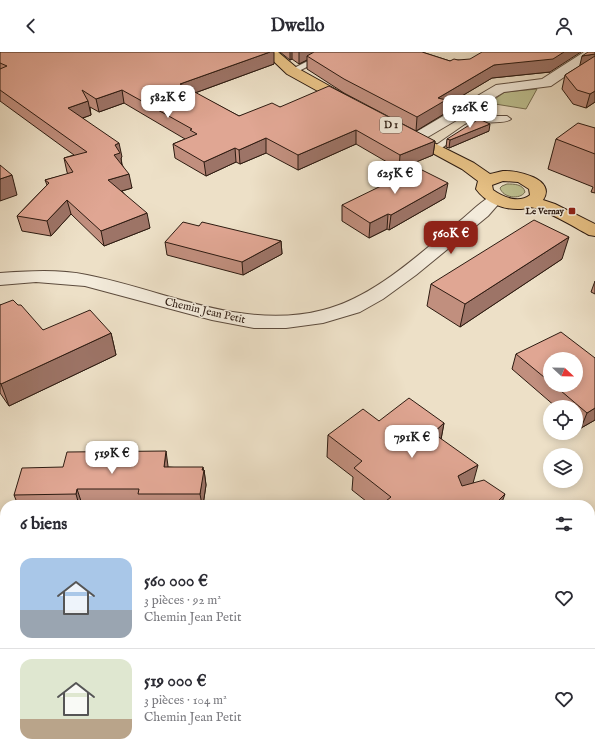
<!DOCTYPE html>
<html lang="fr">
<head>
<meta charset="utf-8">
<style>
  :root { --surface:#fff; --page:#f2f2f3; --text:#2b2b33; --muted:#7c7c81; --line:#e1e1e2; --accent:#8f2418 }
  body { margin:0; font-family:"IM FELL English",serif; background:var(--page); color:var(--text); height:100vh; display:flex; flex-direction:column; font-size:15px; white-space:nowrap }
  * { box-sizing:border-box; margin:0 }
  p { font-size:13px; color:var(--muted) }
  .icon { flex:none; width:22px; height:22px; fill:none; stroke:currentColor; stroke-width:2; stroke-linecap:round; stroke-linejoin:round }
  .map { position:relative; flex:1; overflow:hidden }
  .details { position:absolute; left:0px; top:448px; width:595px; height:256px; display:flex; flex-direction:column; background:var(--surface); border-radius:16px 16px 0 0; box-shadow:0 2px 10px #0003 }
  .details>* { flex:none }
  .needle { width:26px; rotate:112deg }
  .buttons { position:absolute; left:543px; top:300px; display:grid; gap:8px }
  .buttons a { display:grid; place-items:center; width:40px; height:40px; border-radius:50%; background:var(--surface); box-shadow:0 2px 10px #0003; font-size:20px }
  .price { position:absolute; translate:-50% -34px; padding:0 9px; border-radius:8px; background:#fff; color:#222; font-size:13px; line-height:26px; filter:drop-shadow(0 1px 2px #0008) }
  .price::after { content:''; position:absolute; left:50%; top:24px; width:12px; height:9px; margin-left:-6px; background:inherit; clip-path:polygon(0 0,100% 0,50% 100%) }
  .price.selected { background:var(--accent); color:#fff }
  ul { padding:0; list-style:none }
  li { display:flex; align-items:center; gap:12px; height:100px; padding:0 20px }
  li+li { border-top:1px solid var(--line) }
  li span { display:grid; place-items:center; flex:none; width:112px; height:80px; border-radius:12px; color:#555 }
  li>.icon { margin-inline-start:auto }
  span .icon { width:48px; height:48px; fill:#fffc; stroke-width:1 }
  li b { font-size:17px }
  h2 { display:flex; justify-content:space-between; align-items:center; height:48px; padding:0 20px; font-size:17px }
  header { display:flex; justify-content:space-between; align-items:center; height:52px; padding:0 20px; background:var(--surface); font-size:18px; font-weight:700 }
  .map>svg:first-child { display:block }
</style>
</head>
<body>
<header><svg class="icon" aria-label="back" viewBox="0 0 24 24"><path d="M15 5l-7 7 7 7"/></svg>Dwello<svg class="icon" aria-label="person" viewBox="0 0 24 24"><circle cx="12" cy="8" r="4"/><path d="M4 21q1-7 8-7t8 7"/></svg></header>
<div class="map">
<svg width="595" height="704" viewBox="0 0 595 704">
  <rect width="100%" height="100%" fill="#ede0c7"/>
  <filter id="stains"><feTurbulence type="fractalNoise" baseFrequency=".005" numOctaves="4"/><feColorMatrix values="0 0 0 0 .2 0 0 0 0 .09 0 0 0 0 .02 0 0 0 .5 -.17"/></filter>
  <radialGradient id="worn" r=".72"><stop offset=".6" stop-color="#630" stop-opacity="0"/><stop offset="1" stop-color="#630" stop-opacity=".3"/></radialGradient>
  <path fill="#bec191" stroke="#766e51" d="M537,37L526,57L489,51L505,40Z
    M507,132C514,132 523,132 525,140C520,148 503,146 500,136L502,134Z
    M0,555L5,562V699H94L97,704H0Z
    M148,699H382V704H147Z"/>
  <g fill="none" stroke-linecap="round" stroke-linejoin="round">
    <g stroke="#5d4c3e" stroke-width="2">
      <path id="service" d="M326,0H336L295,21H289L288,19Z
        M495,64H507L511,67C506,72 489,69 480,72C465,78 452,89 439,98L436,99L432,96L465,73L482,66Z"/>
    </g>
    <g stroke="#5d4c3e" stroke-width="2">
      <path id="minor" d="M584,0H595V4L551,34L504,40L421,89L416,90L411,89L409,86L411,83L496,33L542,27Z
        M494,143L500,144L502,148L488,164L416,223L383,247L360,260L323,271L286,276H254L212,268L85,234L36,230L0,233V221C29,219 59,217 87,223C164,238 243,279 323,258C375,245 420,201 461,168C470,161 484,146 494,143Z"/>
    </g>
    <g stroke="#2d1b11" stroke-width="2">
      <path id="primary" d="M264,0H278L297,16L353,47L355,50L353,53L348,54L343,53L287,22Z
        M408,78L474,111L490,122C494,121 499,120 503,119C517,118 557,127 543,148L555,152L595,172V184L589,183C576,176 543,156 530,155C527,155 524,157 521,157C503,158 486,151 476,137L478,129L462,117L403,85L401,82L403,79ZM503,129L518,130L529,137L530,143C519,152 503,145 493,138L492,133Z"/>
    </g>
    <use href="#service" fill="#f3ebdb" fill-rule="evenodd"/>
    <use href="#minor" fill="#f3ebdb" fill-rule="evenodd"/>
    <use href="#primary" fill="#e6c084" fill-rule="evenodd"/>
  </g>
  <path fill="#c18f7e" stroke="#2d1b11" fill-rule="evenodd" d="M0,0L274,12L195,41L239,64L280,55L435,89L433,103L399,117L356,92L298,118L266,101L240,112L236,110L206,124L175,106L173,92L185,87L124,51L99,60L90,55L91,63L83,66L122,105L121,106L122,112L132,136L122,139L150,176L104,194L71,162L51,184L22,179L17,164L47,133L45,128L68,122L67,120L64,106L74,103L0,49Z
    M280,0H422L450,9L458,8L550,20L492,26L445,54L444,62L416,79L344,41L307,17V8L299,12L292,7L290,8Z
    M595,0V50L586,56L573,52L562,37L565,23L580,14Z
    M595,76V141L591,140L593,135L548,117L556,87Z
    M489,79L449,96L446,95L447,87Z
    M445,146L389,178L387,177L369,186L342,169V153Z
    M199,174L281,189L282,202L243,223L167,203L165,190Z
    M562,207L460,275L427,254L431,232Z
    M595,229V242L591,240Z
    M0,253H18L43,278L111,281L116,303L9,354L0,341Z
    M516,302L595,306V368L581,376L576,372V355H556L512,317ZM550,307L576,333H550Z
    M379,369L444,371L441,387L473,431L501,453H371L352,438L353,425L327,405L328,383Z
    M168,415L204,418L206,433L203,453H141V452H82V453H18L14,443Z
    M465,699H590L595,704H468Z"/>
  <path fill="#9d7467" stroke="#2d1b11" d="M270,0H274V12L181,46L180,32Z
    M290,0H292V7L290,8Z
    M299,0H323L307,4V8L299,12Z
    M564,0H581L550,20L492,26L445,54L444,62L416,79L417,65L438,46L494,13Z
    M595,2V10L579,17L582,4Z
    M122,38L124,51L99,60L96,47Z
    M595,39V50L586,56L590,42Z
    M88,49L91,63L71,70L68,56Z
    M490,72L489,79L449,96L450,88Z
    M356,78V92L298,118V103Z
    M266,86V101L240,112L239,98Z
    M435,89L433,103L399,117L400,103Z
    M119,91L122,105L121,106L122,116L114,103L115,93Z
    M235,96L236,110L206,124L204,110Z
    M129,122L132,136L111,142L108,128Z
    M12,123L17,143L0,149V127Z
    M448,131L445,146L389,178L391,163Z
    M67,148L71,162L51,184L47,169Z
    M147,161L150,176L104,194L101,179Z
    M388,162L387,177L369,186L370,171Z
    M569,185L562,207L460,275L465,252Z
    M281,189L282,202L243,223L242,210Z
    M111,281L116,303L9,354L1,332Z
    M595,356V368L581,376L587,361Z
    M444,371L440,393L433,381Z
    M166,399L168,414L167,430L164,415Z
    M478,413L472,435L453,446L458,424Z
    M203,415L204,421V418L206,433L203,453H202L200,442Z
    M77,437L82,452V453H79L76,442Z
    M505,442L501,453H494Z"/>
  <path fill="#e0a693" stroke="#2d1b11" d="M0,0H270L180,32L239,64L272,51L280,55L329,34L435,89L400,103L356,78L298,103L266,86L239,98L235,96L204,110L173,92L197,82L190,78L192,77L122,38L96,47L82,38L88,49L68,56L119,91L115,93L120,101L114,103L129,122L108,128L147,161L101,179L67,148L47,169L17,164L49,131L45,128L73,120L64,106L87,100L0,38V17L7,14L0,11Z
    M314,0H422L450,9L454,7L458,8L470,7L482,0H564L553,7L494,13L438,46L446,48L417,65L344,27L307,4Z
    M588,0H595V2L582,4Z
    M595,4V39L590,42L577,38L565,23Z
    M479,67L490,72L450,88L447,87Z
    M578,71L595,76V102L556,87Z
    M0,113L12,123L0,127Z
    M418,116L448,131L391,163L388,162L370,171L342,153Z
    M534,168L569,185L465,252L431,232Z
    M183,170L199,174L202,170L281,189L242,210L165,190Z
    M13,248L18,253H21L43,278L90,258L111,281L1,332L0,331V253Z
    M561,280L595,306V356L587,361L554,333H576V307H550V330L516,302Z
    M409,346L444,371L433,381L478,413L458,424L462,434L484,428L505,442L494,453H381L391,445L354,416L362,409L328,383L363,357L379,369Z
    M166,399L164,415H203L202,418H204L200,442H138L139,437H77L76,442L14,443L22,416L63,415L67,400Z
    M595,609V704H486L484,699H590V611Z"/>
  <rect fill="#8f2418" stroke="#f3ebdb" stroke-width="1.5" x="568" y="155" width="8" height="8" rx="2"/>
  <g text-anchor="middle" dominant-baseline="central" stroke-width="3" stroke-linejoin="round" paint-order="stroke">
    <g font-size="9" font-weight="bold" fill="#2d1b11" stroke="#f3ebdb" text-anchor="end">
      <text x="564" y="159">Le Vernay</text>
    </g>
    <rect fill="#f3ebdb" stroke="#68594e" stroke-width="1" x="380" y="65" width="22" height="16" rx="3"/>
    <g font-size="10" font-weight="bold" fill="#2d1b11">
      <text x="391" y="73">D 1</text>
    </g>
    <g font-size="11" fill="#2d1b11" stroke="#f3ebdb">
      <text transform="translate(205 259) rotate(13)">Chemin Jean Petit</text>
    </g>
  </g>
  <rect width="100%" height="100%" filter="url(#stains)"/>
  <rect width="100%" height="100%" fill="url(#worn)"/>
</svg>
<div class="buttons">
<a><svg class="needle" viewBox="-14 -14 28 28"><path d="M0-13l5 13h-10z" fill="#e53935"/><path d="M0 13l5-13h-10z" fill="#7c7c81"/></svg></a>
<a><svg class="icon" aria-label="locate" viewBox="0 0 24 24"><circle cx="12" cy="12" r="6"/><path d="M12 2v4M12 18v4M2 12h4M18 12h4"/></svg></a>
<a><svg class="icon" aria-label="layers" viewBox="0 0 24 24"><path d="M12 4l9 5-9 5-9-5zM3 14l9 5 9-5"/></svg></a>
</div>
<b class="price" style="left:168px;top:67px">582K €</b>
<b class="price" style="left:470px;top:77px">526K €</b>
<b class="price" style="left:395px;top:143px">625K €</b>
<b class="price selected" style="left:451px;top:203px">560K €</b>
<b class="price" style="left:412px;top:407px">791K €</b>
<b class="price" style="left:112px;top:423px">519K €</b>
<section class="details">
<h2>6 biens<svg class="icon" aria-label="filters" viewBox="0 0 24 24"><path d="M4 7h16M4 17h16"/><circle cx="9" cy="7" r="2"/><circle cx="15" cy="17" r="2"/></svg></h2>
<ul>
<li><span style="background:linear-gradient(#a9c7e8 65%,#9aa5b1 0)"><svg class="icon" aria-label="home" viewBox="0 0 24 24"><path d="M3 11l9-7 9 7M6 9v11h12V9"/></svg></span><div><b>560 000 €</b><p>3 pièces · 92 m²</p><p>Chemin Jean Petit</p></div><svg class="icon" aria-label="heart" viewBox="0 0 24 24"><path d="M12 20l-8-8c-3-5 5-10 8-4 3-6 11-1 8 4z"/></svg></li>
<li><span style="background:linear-gradient(#dfe7d0 75%,#b9a48a 0)"><svg class="icon" aria-label="home" viewBox="0 0 24 24"><path d="M3 11l9-7 9 7M6 9v11h12V9"/></svg></span><div><b>519 000 €</b><p>3 pièces · 104 m²</p><p>Chemin Jean Petit</p></div><svg class="icon" aria-label="heart" viewBox="0 0 24 24"><path d="M12 20l-8-8c-3-5 5-10 8-4 3-6 11-1 8 4z"/></svg></li>
</ul>
</section>
</div>
</body>
</html>
